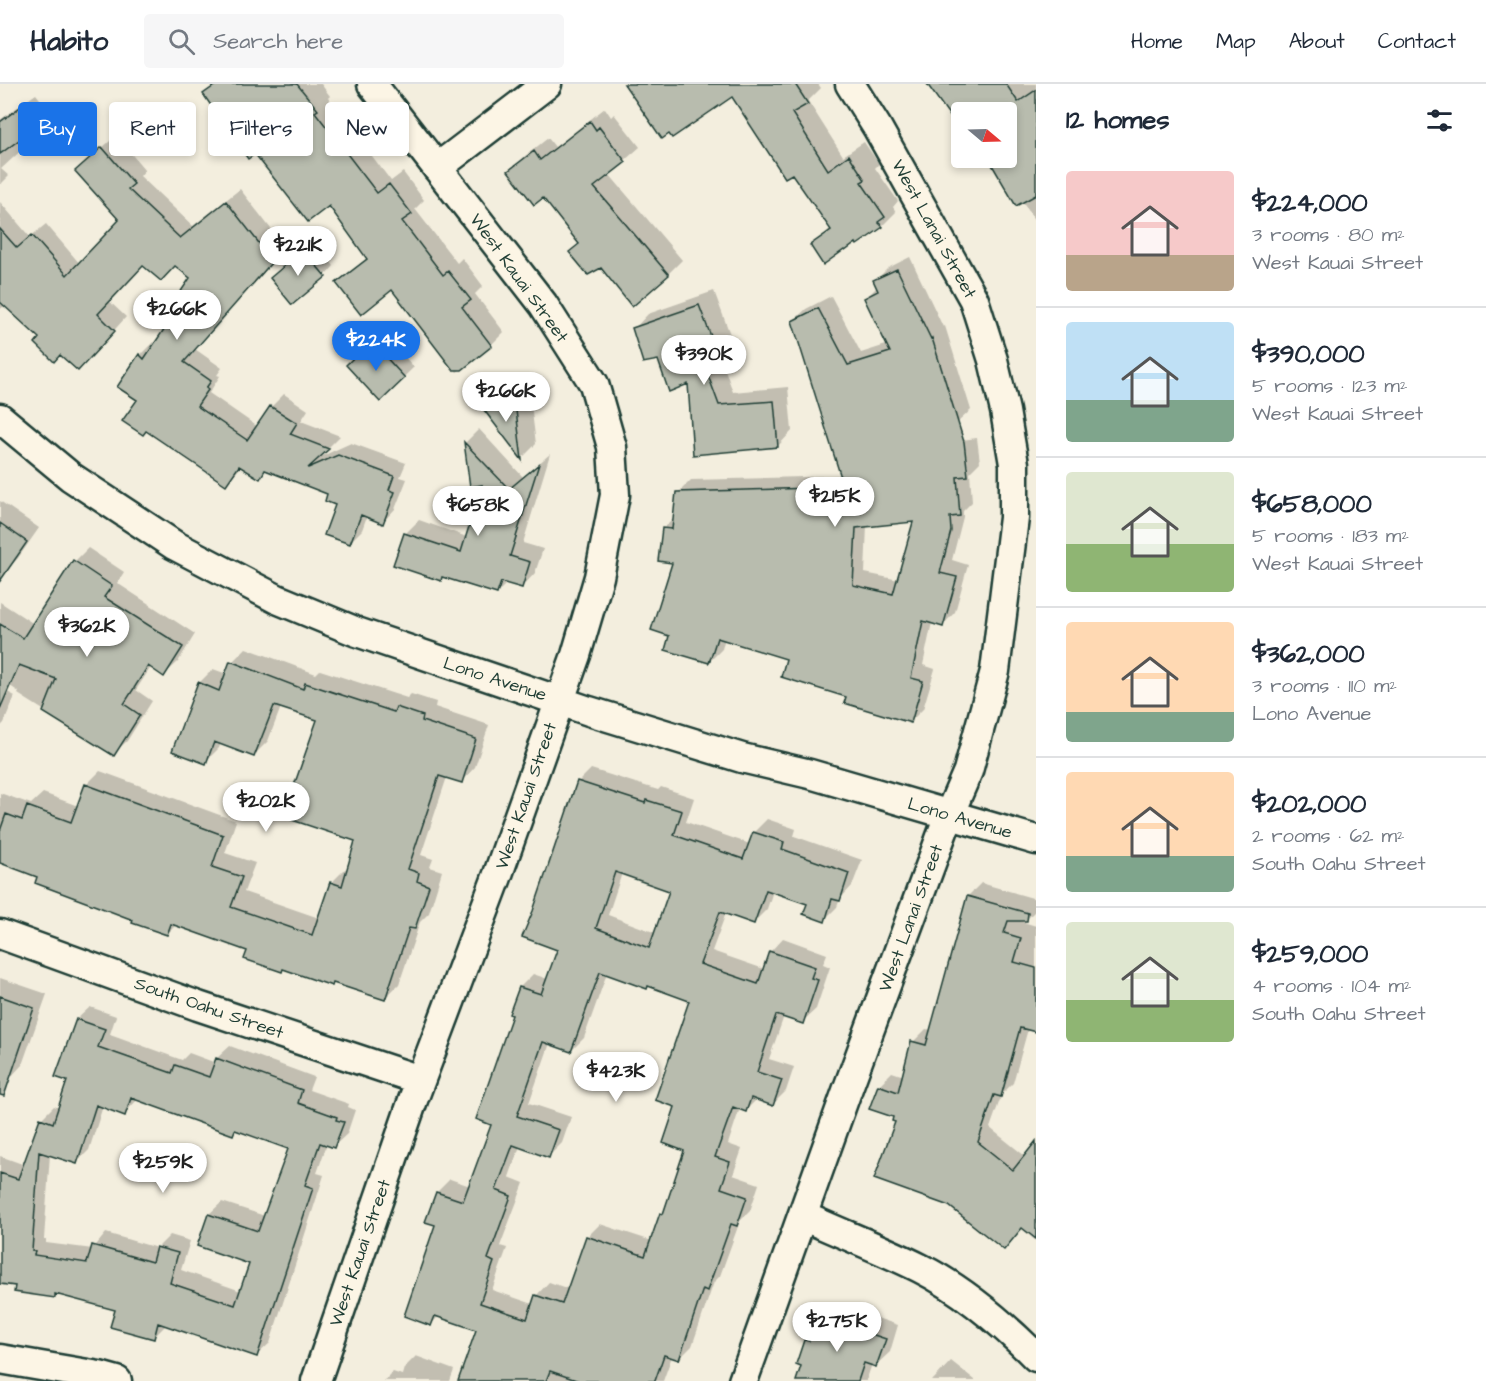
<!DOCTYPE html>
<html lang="en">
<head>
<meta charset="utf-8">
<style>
  :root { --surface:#fff; --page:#f6f6f7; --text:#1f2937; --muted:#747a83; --line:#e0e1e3; --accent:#1a73e8 }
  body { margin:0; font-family:"Architects Daughter",sans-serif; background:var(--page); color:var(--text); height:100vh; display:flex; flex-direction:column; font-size:22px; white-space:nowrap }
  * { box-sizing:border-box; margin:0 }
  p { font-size:20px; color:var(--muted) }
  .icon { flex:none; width:33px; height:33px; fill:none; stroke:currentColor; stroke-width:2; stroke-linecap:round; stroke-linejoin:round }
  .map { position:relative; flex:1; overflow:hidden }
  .drawer { display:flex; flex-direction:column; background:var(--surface); width:450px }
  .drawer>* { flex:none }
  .guide { position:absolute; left:18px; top:18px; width:570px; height:54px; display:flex; gap:12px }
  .needle { width:39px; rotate:109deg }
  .tools { position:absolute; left:951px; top:18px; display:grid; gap:12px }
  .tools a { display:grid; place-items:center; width:66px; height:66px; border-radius:6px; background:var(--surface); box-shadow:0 3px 9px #0003; font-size:30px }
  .price { position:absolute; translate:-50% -51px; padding:0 14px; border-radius:21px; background:#fff; color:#222; font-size:20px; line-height:39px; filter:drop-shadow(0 2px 3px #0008) }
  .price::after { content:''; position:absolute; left:50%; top:36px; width:18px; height:14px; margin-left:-9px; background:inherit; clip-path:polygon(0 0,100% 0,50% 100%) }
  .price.selected { background:var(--accent); color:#fff }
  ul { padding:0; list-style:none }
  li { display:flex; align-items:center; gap:18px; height:150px; padding:0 30px }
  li+li { border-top:2px solid var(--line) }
  li span { display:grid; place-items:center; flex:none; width:168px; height:120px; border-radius:6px; color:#555 }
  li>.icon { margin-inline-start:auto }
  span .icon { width:72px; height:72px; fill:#fffc; stroke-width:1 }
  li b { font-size:26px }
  h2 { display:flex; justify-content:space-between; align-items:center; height:72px; padding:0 30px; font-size:26px }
  .tag { padding:0 21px; border-radius:6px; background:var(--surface); box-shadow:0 3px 9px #0003; font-size:21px; line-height:54px }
  .tag.selected { background:var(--accent); color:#fff }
  header { display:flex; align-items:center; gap:36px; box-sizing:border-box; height:84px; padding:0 30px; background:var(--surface); border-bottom:2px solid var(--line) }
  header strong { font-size:28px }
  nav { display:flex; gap:33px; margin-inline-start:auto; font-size:21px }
  .search { width:420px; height:54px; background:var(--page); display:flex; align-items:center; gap:15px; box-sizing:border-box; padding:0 21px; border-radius:6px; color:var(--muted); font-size:22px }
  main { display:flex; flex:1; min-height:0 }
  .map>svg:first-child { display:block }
</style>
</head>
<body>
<header>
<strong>Habito</strong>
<div class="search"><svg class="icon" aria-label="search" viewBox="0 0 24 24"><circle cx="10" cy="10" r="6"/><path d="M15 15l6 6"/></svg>Search here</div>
<nav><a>Home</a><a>Map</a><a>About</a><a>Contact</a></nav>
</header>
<main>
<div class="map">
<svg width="1036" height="1297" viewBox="0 0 1036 1297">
  <rect width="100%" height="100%" fill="#f3eede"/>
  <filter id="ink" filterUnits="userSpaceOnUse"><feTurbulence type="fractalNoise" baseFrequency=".0167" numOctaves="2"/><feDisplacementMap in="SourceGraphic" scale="12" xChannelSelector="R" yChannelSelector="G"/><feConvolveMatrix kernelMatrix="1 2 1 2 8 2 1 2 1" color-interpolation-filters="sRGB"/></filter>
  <g filter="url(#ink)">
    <path fill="#0003" fill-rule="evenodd" d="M215,0H321L330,12L328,14L391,97L403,88L424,116L415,125L457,179L462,174L483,202L475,210L504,248L491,261L457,288L393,204L338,199L368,173L329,120L256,68L205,10Z
      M775,0H818L821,4L808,17L843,72L864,58L879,80L875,84L898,117L893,123L896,128L882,142L857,157L812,162L831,144Z
      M929,0H1036V139L996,74H1006V28H962Z
      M36,10L50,28L37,41L19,54L26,62L1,85L9,92L0,101V36Z
      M605,24L611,33L614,30L640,63L609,90L682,176L668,190L580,159L543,112L510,88L524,73L548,54L555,63Z
      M116,52L145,86L140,92L193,142L240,105L285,163L195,265L222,284L217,291L220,292L209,309L258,343L271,323L284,310L308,326L301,337L340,352L318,374L351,359L406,379L400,393L407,395L395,425L383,438L367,432L362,446L349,459L337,420L329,409L267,385L259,393L242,382L226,399L139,316L119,302L140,271L153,258L155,261L177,229L192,194L175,181H143L109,217L126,233L90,273L41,254L6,221L0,225V118L30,153L46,140L80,180L121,136L90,74Z
      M313,157L334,182L325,192L281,185Z
      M910,173L943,243L945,242L971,326L958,338L951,340L954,357L977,354L980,378L970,388L972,418L963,427V433L952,476L968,481L955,528L943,541L932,538L923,581L935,585L923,625L910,638L847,612L788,574L725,554L722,565L709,578L671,551L674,477L663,445L675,433L678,409L691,396L842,392L793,237L806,225L831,212L861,269L889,260L866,214L878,202L875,197L888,184ZM915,437L899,496L865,489L867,441Z
      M714,207L731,253L718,266L733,308L788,303L792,347L778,362L694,369L689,298L659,274L634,245L648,230Z
      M382,249L414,283L380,316L357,272Z
      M529,304L536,360L522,374L483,322L497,308Z
      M479,345L523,393L550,370L523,459L543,465L535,489L522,503L508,498L497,509L444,492L441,495L405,450L419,436L467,453L484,399L471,401L466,358Z
      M0,417L39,444L18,474L5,488L0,490Z
      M88,464L124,488L117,499L195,550L178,578L164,591L151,583L136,606L152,617L127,657L113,670L18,610L19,608L0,595V518L34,540L75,477Z
      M246,564L316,590L320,586L407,614L411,610L436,618L435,623L489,641L475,683L461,698L447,693L421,771L433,775L430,783L442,787L429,829L420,838L399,900L385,914L176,841L167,850L39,792L0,777V709L31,720L43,709L78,722L86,701L100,687L236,737L225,769L255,779L244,808L319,834L331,799L345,785L348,786L357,756L318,635L281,623L268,657L254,671L221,659L219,664L205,678L199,599L213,585L227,590L232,578Z
      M0,604L15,612L4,639L0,643Z
      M591,685L658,706L661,703L694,714L686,738L750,760L754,748L767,735L796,745L794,752L862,776L852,802L840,815L837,823L824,836L809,819L773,807L767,825L754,838L726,829L712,867L764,885L770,868L783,854L827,870L823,880L830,883L816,925L802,938L784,932L769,975L794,983L786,1007L773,1020L757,1015L746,1026L740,1024L728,1060L742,1065L733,1091L759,1100L750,1127L740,1137L720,1192L714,1198L692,1262L679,1275L672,1272L663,1297H460L478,1245L439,1232L431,1240L437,1140L427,1137L437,1108L450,1095L470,1102L493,1040L514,930L511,929L520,903L533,890L548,895L559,865L534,827L578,698ZM622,789L671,806L656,849L608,831ZM607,889L691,916L677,1022L686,1066L666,1125L662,1130L652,1157L600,1140L587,1153L569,1205L549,1198L536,1212L533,1220L492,1206L507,1164L500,1162L524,1099L509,1093L520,1062L549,1072L562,1059L571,1033L529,1019L550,959L571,967L584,954Z
      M981,799L1036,815V826L1026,836H1017L1036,842V947L1028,945L1013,999L1002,1010L990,1044L1025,1072L1036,1062V1157L1022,1145L1004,1164L897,1037L879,1001L892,988L904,992L913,958L926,945L932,946L968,812Z
      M0,894L47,910L22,981L8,996L0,993Z
      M90,923L116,932L110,950L182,976L189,969L216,979L217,974L230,962L314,993L309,1006L349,1020L348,1023L355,1026L347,1050L334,1062L327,1060L317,1089L324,1091L270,1259L257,1271L167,1240L154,1253L117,1225L58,1209L54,1213L17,1201L0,1198V1072L25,1081L41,1035L54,1022L59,1024L69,996L77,935ZM138,1015L233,1049L237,1045L290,1064L265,1132L222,1118L209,1130L251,1179L241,1207L181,1186L190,1157L170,1151L157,1164L106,1149L93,1165L46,1159V1155H44L50,1070L76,1079L89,1066L103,1022L124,1030Z
      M832,1219L898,1241L890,1268L876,1281L872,1280L866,1297H797L803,1281L805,1257L813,1249L818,1233Z
      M416,1272L454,1286L450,1297H384L393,1288L402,1291L404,1284Z
      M951,1277L975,1296V1297H932Z"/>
    <path fill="#b8bcae" stroke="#1f3d34" stroke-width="1.5" fill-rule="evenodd" d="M217,0H297L318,26L315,28L377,109L389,100L412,130L402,137L443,191L448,187L471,216L462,223L492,262L462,286H453L392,206L361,231L336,199L367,175L329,122L308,138L255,70L248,75L203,10Z
      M624,0H795L808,20L792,29L828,86L849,71L865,96L861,98L885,133L878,138L883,143L857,161L856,159L845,167L844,166L823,181L810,161L831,146L792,90L785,94L732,13L672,54L669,50L662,55Z
      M927,0H1006L1018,18L1036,6V111L1016,122L988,74H1006V28H962V49Z
      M23,21L38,42L0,70V38Z
      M590,37L596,46L599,43L626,78L594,103L669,191L632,223L601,184L588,191L569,168L579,160L543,114L534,121L508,87L534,67L540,76Z
      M102,63L134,100L128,105L180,154L226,117L273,177L184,278L211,297L206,304L208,306L197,322L247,356L270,322L297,339L290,350L329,365L308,384L338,371L394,392L389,406L395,408L383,440L361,431L350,460L324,451L335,421L325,417L327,410L265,386L260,395L239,382L226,401L146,347L143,351L122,337L137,316L117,303L139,270L144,275L175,229L169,225L190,194L175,182L161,197L143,182L98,230L115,247L78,287L60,271L54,278L35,259L39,254L0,218V145L17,164L32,151L67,191L119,136L75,87Z
      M303,166L326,193L292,221L270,194Z
      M897,185L931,255L932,254L964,358L968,392L957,393L960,432L950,433L951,447L940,489L957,493L943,543L923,537L911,594L923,597L911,639L844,619L846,613L781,593L786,575L717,554L709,579L665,566L669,552L651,546L672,479L658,477L662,444L672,445L676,408L844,403L792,237L818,224L848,281L890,268L864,214L878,207L873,196ZM913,438L893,510L853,501L856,444Z
      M699,221L717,268L702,275L719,321L774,317L778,363L693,371L688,300L669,308L658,276L643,279L632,244Z
      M371,257L405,294L380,318L346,281Z
      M515,318L522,376L481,322Z
      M464,358L509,405L539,380L510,472L530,478L522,504L501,498L497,510L442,493L441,497L393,481L404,449L461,468L482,401L470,403Z
      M0,439L27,458L0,497Z
      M73,476L112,502L104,513L183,563L164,593L148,582L124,620L140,631L114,672L43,628L56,595L19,581L0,625V540L23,554Z
      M230,577L303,605L305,599L394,628L396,623L423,632L422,637L476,655L462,699L439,692L408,785L419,789L417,797L429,802L415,845L409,844L385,916L333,899L332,902L283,885L282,888L244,875L247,867L171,840L167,851L132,839L133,836L99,823L35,799L37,793L0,779V747L6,730L22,736L27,722L71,738L85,700L223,751L212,783L242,793L231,823L312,851L330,798L342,802L355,757L283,733L317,636L274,622L254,673L214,658L206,680L172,667L198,598L219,607Z
      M577,697L645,719L646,716L682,727L674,751L743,775L753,748L784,758L782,765L849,789L840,817L832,815L825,838L803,830L807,820L766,806L754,840L720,828L700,880L758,900L769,867L815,883L811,894L818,896L803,940L776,931L757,988L782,996L773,1022L751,1014L746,1028L733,1023L715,1073L730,1078L721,1104L747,1113L737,1142L731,1140L707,1207L703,1205L679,1276L664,1271L655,1297H579L550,1287L546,1297H458L476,1246L435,1232L431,1242L404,1232L435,1141L425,1138L436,1108L463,1117L491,1041L476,1035L512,931L509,930L519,903L541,910L557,866L522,853L533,827ZM615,788L669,807L649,864L596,844ZM600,888L647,905L648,902L689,917L655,1016L675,1023L663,1059L684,1067L663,1130L660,1129L645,1172L586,1152L562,1220L535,1211L527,1235L480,1219L494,1178L488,1175L511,1112L496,1106L513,1061L549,1074L559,1046L517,1032L543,958L571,968Z
      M967,812L1028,829L1027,837H1008L1004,849L1021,854L1014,878L1036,884V948L1020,944L1001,1013L994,1011L978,1058L1013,1086L1036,1057V1155L1022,1144L1004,1166L949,1122L874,1095L895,1038L892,1037L893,1033L869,1025L878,1001L898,1008L911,957L926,961Z
      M0,912L34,924L4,1012L0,1011Z
      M76,935L105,945L98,963L172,989L175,981L209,993L216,974L302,1006L298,1019L337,1033L336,1036L344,1038L334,1064L320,1059L305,1101L313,1104L257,1273L158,1239L154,1255L110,1243L115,1226L55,1210V1214L14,1208L15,1202L0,1200V1089L18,1095L40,1034L53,1039L67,997L55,993ZM131,1014L233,1051L235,1046L288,1065L258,1147L208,1130L197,1162L249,1180L235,1221L170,1199L178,1169L156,1163L152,1178L92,1161L87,1179L34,1171L35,1167H32L39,1068L77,1080L96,1021L125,1032Z
      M817,1232L886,1255L876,1283L864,1279L858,1297H796L801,1282L796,1280L804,1256L809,1257Z"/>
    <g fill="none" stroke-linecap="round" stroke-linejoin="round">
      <g stroke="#1f3d34" stroke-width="33">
        <path id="minor" d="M437,84L547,0
          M0,334L71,393L174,461L277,515L357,548L589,627L677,654L742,674L810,690L1036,756
          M0,850L198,922L420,996
          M803,1132C842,1150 882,1165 920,1184C964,1206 1002,1239 1036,1273
          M0,1275L99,1292L117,1297
          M316,1297L413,1016L497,793L576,571L599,493L615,411L612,363L594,300L543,220L372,0
          M743,1297L848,1004L949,731L968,687L995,587L1014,434V380L1005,327L993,276L974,216L877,43L850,0"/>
      </g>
      <use href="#minor" stroke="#fcf5e5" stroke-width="28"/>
    </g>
  </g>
  <g text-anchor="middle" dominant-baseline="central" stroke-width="5" stroke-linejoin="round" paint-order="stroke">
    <g font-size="18" fill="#1f3d34" stroke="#fcf5e5">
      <text transform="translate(934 145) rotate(61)">West Lanai Street</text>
      <text transform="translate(519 194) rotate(54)">West Kauai Street</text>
      <text transform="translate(495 595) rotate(18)">Lono Avenue</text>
      <text transform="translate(526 712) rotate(-71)">West Kauai Street</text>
      <text transform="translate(960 734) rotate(16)">Lono Avenue</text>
      <text transform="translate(911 834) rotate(-70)">West Lanai Street</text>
      <text transform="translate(209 924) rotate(19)">South Oahu Street</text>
      <text transform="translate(360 1169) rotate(-71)">West Kauai Street</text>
    </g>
  </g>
</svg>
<div class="tools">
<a><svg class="needle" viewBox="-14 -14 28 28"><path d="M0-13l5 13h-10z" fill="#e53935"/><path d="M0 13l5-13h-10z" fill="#747a83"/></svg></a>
</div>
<b class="price" style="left:298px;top:193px">$221K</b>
<b class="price" style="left:177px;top:257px">$266K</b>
<b class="price selected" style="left:376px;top:288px">$224K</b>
<b class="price" style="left:704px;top:302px">$390K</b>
<b class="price" style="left:506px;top:339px">$266K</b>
<b class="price" style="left:835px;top:444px">$215K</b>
<b class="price" style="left:478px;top:453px">$658K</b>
<b class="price" style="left:87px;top:574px">$362K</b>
<b class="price" style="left:266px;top:749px">$202K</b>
<b class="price" style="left:616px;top:1019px">$423K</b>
<b class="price" style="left:163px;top:1110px">$259K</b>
<b class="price" style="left:837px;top:1269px">$275K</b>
<div class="guide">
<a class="tag selected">Buy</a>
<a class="tag">Rent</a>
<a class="tag">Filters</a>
<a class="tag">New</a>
</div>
</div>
<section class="drawer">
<h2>12 homes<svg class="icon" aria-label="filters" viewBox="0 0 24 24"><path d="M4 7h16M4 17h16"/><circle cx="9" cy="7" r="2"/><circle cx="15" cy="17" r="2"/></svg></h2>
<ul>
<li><span style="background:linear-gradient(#f6c9c9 70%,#b9a48a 0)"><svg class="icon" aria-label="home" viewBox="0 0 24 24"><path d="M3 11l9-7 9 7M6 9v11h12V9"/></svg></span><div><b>$224,000</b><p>3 rooms · 80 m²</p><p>West Kauai Street</p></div></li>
<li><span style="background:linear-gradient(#bfe0f5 65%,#7fa58c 0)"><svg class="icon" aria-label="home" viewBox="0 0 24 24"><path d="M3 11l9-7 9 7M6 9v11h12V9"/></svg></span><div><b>$390,000</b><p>5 rooms · 123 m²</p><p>West Kauai Street</p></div></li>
<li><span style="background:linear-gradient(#dfe7d0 60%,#8fb573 0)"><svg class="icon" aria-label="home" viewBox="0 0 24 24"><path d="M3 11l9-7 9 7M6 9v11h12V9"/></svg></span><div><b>$658,000</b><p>5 rooms · 183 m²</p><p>West Kauai Street</p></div></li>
<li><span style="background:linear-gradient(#ffd9b3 75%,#7fa58c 0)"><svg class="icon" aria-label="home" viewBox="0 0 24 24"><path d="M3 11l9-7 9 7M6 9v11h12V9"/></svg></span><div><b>$362,000</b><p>3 rooms · 110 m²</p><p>Lono Avenue</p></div></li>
<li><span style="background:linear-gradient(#ffd9b3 70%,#7fa58c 0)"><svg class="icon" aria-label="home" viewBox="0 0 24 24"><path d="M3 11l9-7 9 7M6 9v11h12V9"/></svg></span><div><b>$202,000</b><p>2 rooms · 62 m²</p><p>South Oahu Street</p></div></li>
<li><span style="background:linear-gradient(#dfe7d0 65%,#8fb573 0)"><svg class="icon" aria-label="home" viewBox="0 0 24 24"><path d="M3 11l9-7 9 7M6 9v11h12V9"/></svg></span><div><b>$259,000</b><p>4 rooms · 104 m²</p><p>South Oahu Street</p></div></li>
</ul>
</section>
</main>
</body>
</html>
